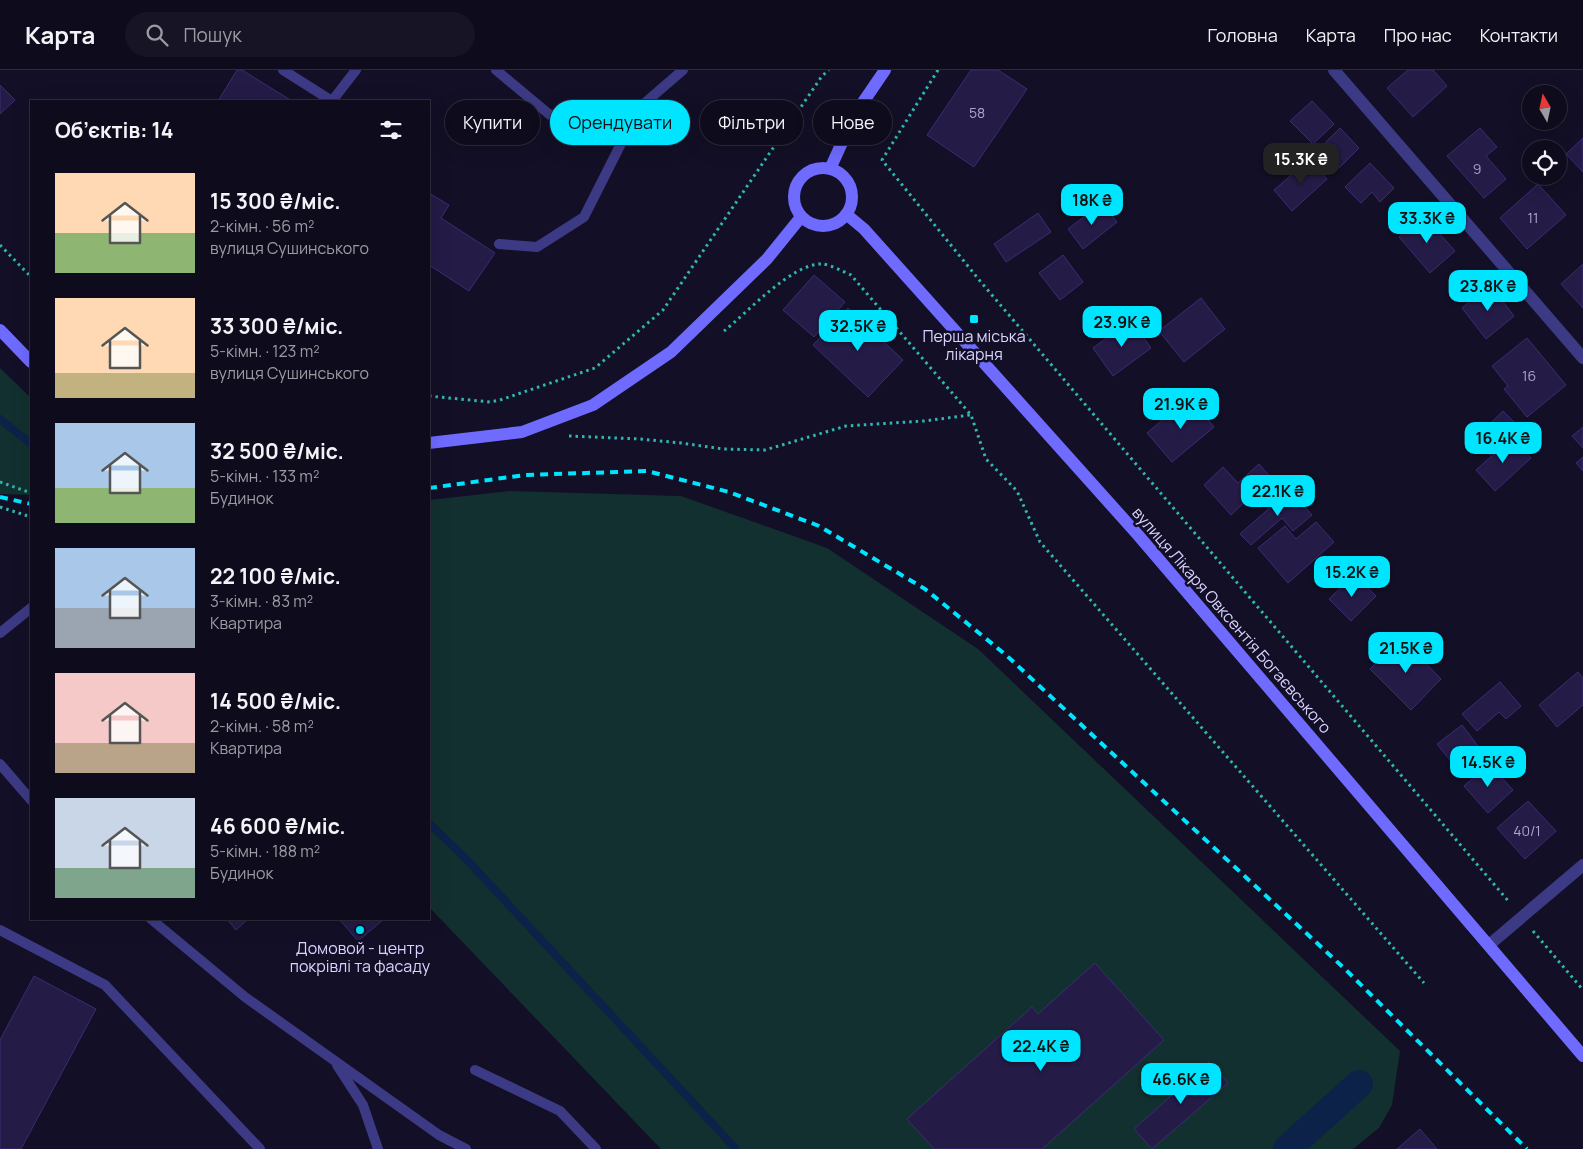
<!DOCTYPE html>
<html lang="uk">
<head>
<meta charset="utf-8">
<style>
  :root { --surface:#0e0b1c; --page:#171425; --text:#f1f3f6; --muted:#9b9ba3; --line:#2e2b3b; --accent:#00e5ff }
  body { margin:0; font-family:Manrope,sans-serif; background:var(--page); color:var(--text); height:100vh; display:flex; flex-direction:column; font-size:19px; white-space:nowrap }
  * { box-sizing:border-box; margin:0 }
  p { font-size:16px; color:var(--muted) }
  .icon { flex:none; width:28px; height:28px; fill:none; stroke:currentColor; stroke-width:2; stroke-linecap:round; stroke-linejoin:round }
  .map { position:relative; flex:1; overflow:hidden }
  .panel { position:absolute; left:30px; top:30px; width:400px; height:820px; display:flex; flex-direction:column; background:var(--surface); border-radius:0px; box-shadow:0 5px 20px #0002,0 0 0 1px var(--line) }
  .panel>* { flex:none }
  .hud { position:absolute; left:445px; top:30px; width:475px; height:45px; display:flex; gap:10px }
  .needle { width:32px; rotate:351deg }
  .buttons { position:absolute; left:1522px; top:15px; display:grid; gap:10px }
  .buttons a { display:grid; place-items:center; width:45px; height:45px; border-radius:50%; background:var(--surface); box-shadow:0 5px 20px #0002,0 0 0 1px var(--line); font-size:25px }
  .price { position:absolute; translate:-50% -42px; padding:0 11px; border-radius:10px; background:var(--accent); color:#111; font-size:16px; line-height:32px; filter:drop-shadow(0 1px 2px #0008) }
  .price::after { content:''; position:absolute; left:50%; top:30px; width:15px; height:11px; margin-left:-8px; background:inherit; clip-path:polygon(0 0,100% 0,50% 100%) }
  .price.on { background:#222; color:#fff }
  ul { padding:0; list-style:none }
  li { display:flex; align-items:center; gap:15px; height:125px; padding:0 25px }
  li span { display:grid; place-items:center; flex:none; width:140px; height:100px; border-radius:0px; color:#555 }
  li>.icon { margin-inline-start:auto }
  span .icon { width:60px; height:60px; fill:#fffc; stroke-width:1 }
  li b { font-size:21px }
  h2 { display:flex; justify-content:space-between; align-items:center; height:60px; padding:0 25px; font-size:21px }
  .chip { padding:0 18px; border-radius:22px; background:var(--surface); box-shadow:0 5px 20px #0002,0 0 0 1px var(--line); font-size:18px; line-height:45px }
  .chip.on { background:var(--accent); color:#111 }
  header { display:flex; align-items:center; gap:30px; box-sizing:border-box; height:70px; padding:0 25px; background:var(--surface); border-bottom:1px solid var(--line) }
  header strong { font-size:24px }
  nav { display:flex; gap:28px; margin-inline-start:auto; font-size:18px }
  .search { width:350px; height:45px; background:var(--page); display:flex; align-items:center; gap:12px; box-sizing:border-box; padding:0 18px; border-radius:28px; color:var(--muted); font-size:19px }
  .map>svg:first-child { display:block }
</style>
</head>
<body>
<header>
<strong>Карта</strong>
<div class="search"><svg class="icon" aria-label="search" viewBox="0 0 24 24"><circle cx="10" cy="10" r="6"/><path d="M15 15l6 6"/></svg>Пошук</div>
<nav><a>Головна</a><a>Карта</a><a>Про нас</a><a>Контакти</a></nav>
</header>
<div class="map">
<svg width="1583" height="1079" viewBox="0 0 1583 1079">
  <rect width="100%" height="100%" fill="#130f26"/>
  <path fill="#12302f" d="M0,298L31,328V425L0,424Z
    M510,421L681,426L827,478L978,579L1400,981L1392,1035L1379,1058L1353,1079H661L429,837V430Z"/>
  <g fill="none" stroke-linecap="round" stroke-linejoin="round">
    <path stroke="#0c2248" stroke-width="8" d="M0,349L31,374
      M429,753L468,791L736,1079"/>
    <path stroke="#0c2248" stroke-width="28" d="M1287,1079L1359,1014"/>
  </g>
  <path fill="#241b47" stroke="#3b2d73" d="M237,0H242L292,31H218Z
    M971,0H998L1027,19L974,97L927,65Z
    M1408,0H1433L1447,16L1413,47L1387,18Z
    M0,15L15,30L0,44Z
    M1312,31L1334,54L1313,74L1290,51Z
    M1340,58L1359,78L1333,104L1314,84Z
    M1480,58L1497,77L1486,86L1506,109L1484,128L1447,86Z
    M1583,68V102L1566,84Z
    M1310,89L1327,109L1292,141L1274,120Z
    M1370,93L1394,118L1380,132L1372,122L1361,133L1345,117Z
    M1538,114L1566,145L1527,179L1500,148Z
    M429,123L449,135L441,148L495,183L469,221L429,195Z
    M1102,133L1117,152L1083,179L1068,159Z
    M1038,143L1051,162L1006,192L994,174Z
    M1424,146L1455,181L1430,203L1399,167Z
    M1063,185L1083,212L1060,230L1039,203Z
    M1583,194V238L1561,214Z
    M814,205L845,232L814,267L783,240Z
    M1490,215L1514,246L1486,269L1462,238Z
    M1201,228L1225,259L1184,292L1159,261Z
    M848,238L903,290L868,327L813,275Z
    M1131,250L1151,278L1113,306L1093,278Z
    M1527,268L1566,315L1527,347L1504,319L1508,316L1492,296Z
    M1189,327L1214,357L1172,392L1147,363Z
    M1503,341L1520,358L1490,385L1474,369Z
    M1583,357V378L1572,366Z
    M1512,368L1531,388L1495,421L1476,400Z
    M1583,387V401L1576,393Z
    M1259,394L1280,418L1260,436L1251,426L1231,445L1204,415L1223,397L1238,413Z
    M1290,420L1312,445L1293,461L1282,448L1251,475L1240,464Z
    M1316,452L1334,472L1288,513L1258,478L1285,456L1296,469Z
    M1354,505L1376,526L1351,551L1329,529Z
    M1401,568L1441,609L1411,640L1370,599Z
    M1578,602L1583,608V635L1557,657L1539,635Z
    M1500,612L1521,636L1506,649L1499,642L1477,661L1462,644Z
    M1462,655L1481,680L1457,699L1437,674Z
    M1489,694L1513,720L1488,743L1464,716Z
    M1528,731L1556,761L1525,789L1497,758Z
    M227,849H248L236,860Z
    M339,849H384L358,871Z
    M1095,893L1164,970L1042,1079H934L907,1049L1032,937L1038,944Z
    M34,906L96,939L21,1079H0V970Z
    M1209,992L1228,1013L1152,1079L1134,1059Z
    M1420,1059L1437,1079H1397Z"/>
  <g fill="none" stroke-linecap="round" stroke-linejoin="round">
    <path stroke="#2fb8b0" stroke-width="3" stroke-dasharray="2.5 4" stroke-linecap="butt" d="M938,0L882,90L980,211L1510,833
      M0,175L31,207
      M724,261C747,243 792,193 822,194C829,194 844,202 851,205L971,345L986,389L1017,421L1040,472L1424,913
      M429,326L490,332L500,330L595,298L663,240L822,6L829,0
      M569,366L640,369L681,373L723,379L765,380L846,356L924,351L970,345
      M0,412L31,423
      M0,437L31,447
      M1533,861L1583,920"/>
    <path stroke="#3d3a85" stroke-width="10" d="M283,0L332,31L356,0
      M496,0L550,45L639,38L683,0
      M499,174L537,177L584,147L639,38
      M0,563L31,538
      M0,694L31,730
      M151,849L245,927L439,1065L466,1079
      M0,860L105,915L260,1079
      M337,995L363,1035L378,1079
      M475,1000L560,1041L596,1079"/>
    <path stroke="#3d3a85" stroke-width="12" d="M1334,0L1583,288
      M1489,875L1583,795"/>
    <path stroke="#6f6bff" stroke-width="12" d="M794 127a29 29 0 1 1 58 0a29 29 0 1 1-58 0Z
      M830,99L855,44L885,0
      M846,144L864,159L1138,465L1583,986
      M0,260L31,292
      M429,373L522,362L593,335L671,282L767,189L801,147"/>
    <path stroke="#00e5ff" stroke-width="4" stroke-dasharray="8 6" stroke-linecap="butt" d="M429,418L525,405L647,401L729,422L819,456L925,519L1006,585L1346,900L1527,1079
      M0,427L31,434"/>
  </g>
  <g fill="#00e5ff" stroke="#130f26" stroke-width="2">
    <rect x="969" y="244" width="10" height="10" rx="2.5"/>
    <circle cx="360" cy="860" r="5"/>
  </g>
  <g text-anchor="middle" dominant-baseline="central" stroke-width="5" stroke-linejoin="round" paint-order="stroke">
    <g font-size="14" fill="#aca6d1">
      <text x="977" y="42">58</text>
      <text x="1477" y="98">9</text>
      <text x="1533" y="147">11</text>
      <text x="1529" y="305">16</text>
      <text x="1527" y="760">40/1</text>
    </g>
    <g font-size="16" fill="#d9d4ff" stroke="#130f26">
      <text x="974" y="266">Перша міська<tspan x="974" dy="18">лікарня</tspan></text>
      <text x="360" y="878">Домовой - центр<tspan x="360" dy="18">покрівлі та фасаду</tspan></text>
    </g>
    <g font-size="16" fill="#d9d4ff" stroke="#130f26">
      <text transform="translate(1232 550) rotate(49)">вулиця Лікаря Овксентія Богаєвського</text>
    </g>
  </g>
</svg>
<div class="buttons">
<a><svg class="needle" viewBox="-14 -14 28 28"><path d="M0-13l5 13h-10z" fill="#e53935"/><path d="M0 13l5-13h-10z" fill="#9b9ba3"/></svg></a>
<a><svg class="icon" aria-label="locate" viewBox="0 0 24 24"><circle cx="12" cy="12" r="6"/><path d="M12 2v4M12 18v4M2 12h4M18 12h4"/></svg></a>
</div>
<b class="price on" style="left:1301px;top:115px">15.3K ₴</b>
<b class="price" style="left:1092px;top:156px">18K ₴</b>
<b class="price" style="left:1427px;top:174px">33.3K ₴</b>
<b class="price" style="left:1488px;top:242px">23.8K ₴</b>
<b class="price" style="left:1122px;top:278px">23.9K ₴</b>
<b class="price" style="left:858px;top:282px">32.5K ₴</b>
<b class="price" style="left:1181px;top:360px">21.9K ₴</b>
<b class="price" style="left:1503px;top:394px">16.4K ₴</b>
<b class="price" style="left:1278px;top:447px">22.1K ₴</b>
<b class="price" style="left:1352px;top:528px">15.2K ₴</b>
<b class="price" style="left:1406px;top:604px">21.5K ₴</b>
<b class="price" style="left:1488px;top:718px">14.5K ₴</b>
<b class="price" style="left:1041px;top:1002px">22.4K ₴</b>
<b class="price" style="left:1181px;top:1035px">46.6K ₴</b>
<div class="hud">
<a class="chip">Купити</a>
<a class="chip on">Орендувати</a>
<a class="chip">Фільтри</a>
<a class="chip">Нове</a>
</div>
<section class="panel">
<h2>Об’єктів: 14<svg class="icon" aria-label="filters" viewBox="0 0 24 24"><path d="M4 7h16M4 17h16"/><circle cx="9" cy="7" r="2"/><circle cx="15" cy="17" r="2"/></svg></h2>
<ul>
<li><span style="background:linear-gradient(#ffd9b3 60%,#8fb573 0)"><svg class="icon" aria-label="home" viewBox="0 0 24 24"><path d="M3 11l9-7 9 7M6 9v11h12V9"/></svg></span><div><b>15 300 ₴/міс.</b><p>2-кімн. · 56 m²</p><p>вулиця Сушинського</p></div></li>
<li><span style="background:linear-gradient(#ffd9b3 75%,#c2b280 0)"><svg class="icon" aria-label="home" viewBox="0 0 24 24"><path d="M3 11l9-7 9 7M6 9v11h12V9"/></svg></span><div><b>33 300 ₴/міс.</b><p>5-кімн. · 123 m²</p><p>вулиця Сушинського</p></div></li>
<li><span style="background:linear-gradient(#a9c7e8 65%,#8fb573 0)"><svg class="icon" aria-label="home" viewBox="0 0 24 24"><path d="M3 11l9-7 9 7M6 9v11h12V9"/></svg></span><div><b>32 500 ₴/міс.</b><p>5-кімн. · 133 m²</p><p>Будинок</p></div></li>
<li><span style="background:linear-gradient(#a9c7e8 60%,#9aa5b1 0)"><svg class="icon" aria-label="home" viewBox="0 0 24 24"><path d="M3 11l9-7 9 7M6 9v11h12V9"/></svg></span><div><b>22 100 ₴/міс.</b><p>3-кімн. · 83 m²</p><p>Квартира</p></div></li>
<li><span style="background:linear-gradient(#f6c9c9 70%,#b9a48a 0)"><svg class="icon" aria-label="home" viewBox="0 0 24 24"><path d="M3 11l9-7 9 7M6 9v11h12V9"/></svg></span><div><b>14 500 ₴/міс.</b><p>2-кімн. · 58 m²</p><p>Квартира</p></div></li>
<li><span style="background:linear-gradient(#c9d6e8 70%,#7fa58c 0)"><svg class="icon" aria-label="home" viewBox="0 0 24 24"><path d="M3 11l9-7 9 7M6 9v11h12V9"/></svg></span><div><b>46 600 ₴/міс.</b><p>5-кімн. · 188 m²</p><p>Будинок</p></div></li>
</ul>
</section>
</div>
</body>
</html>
